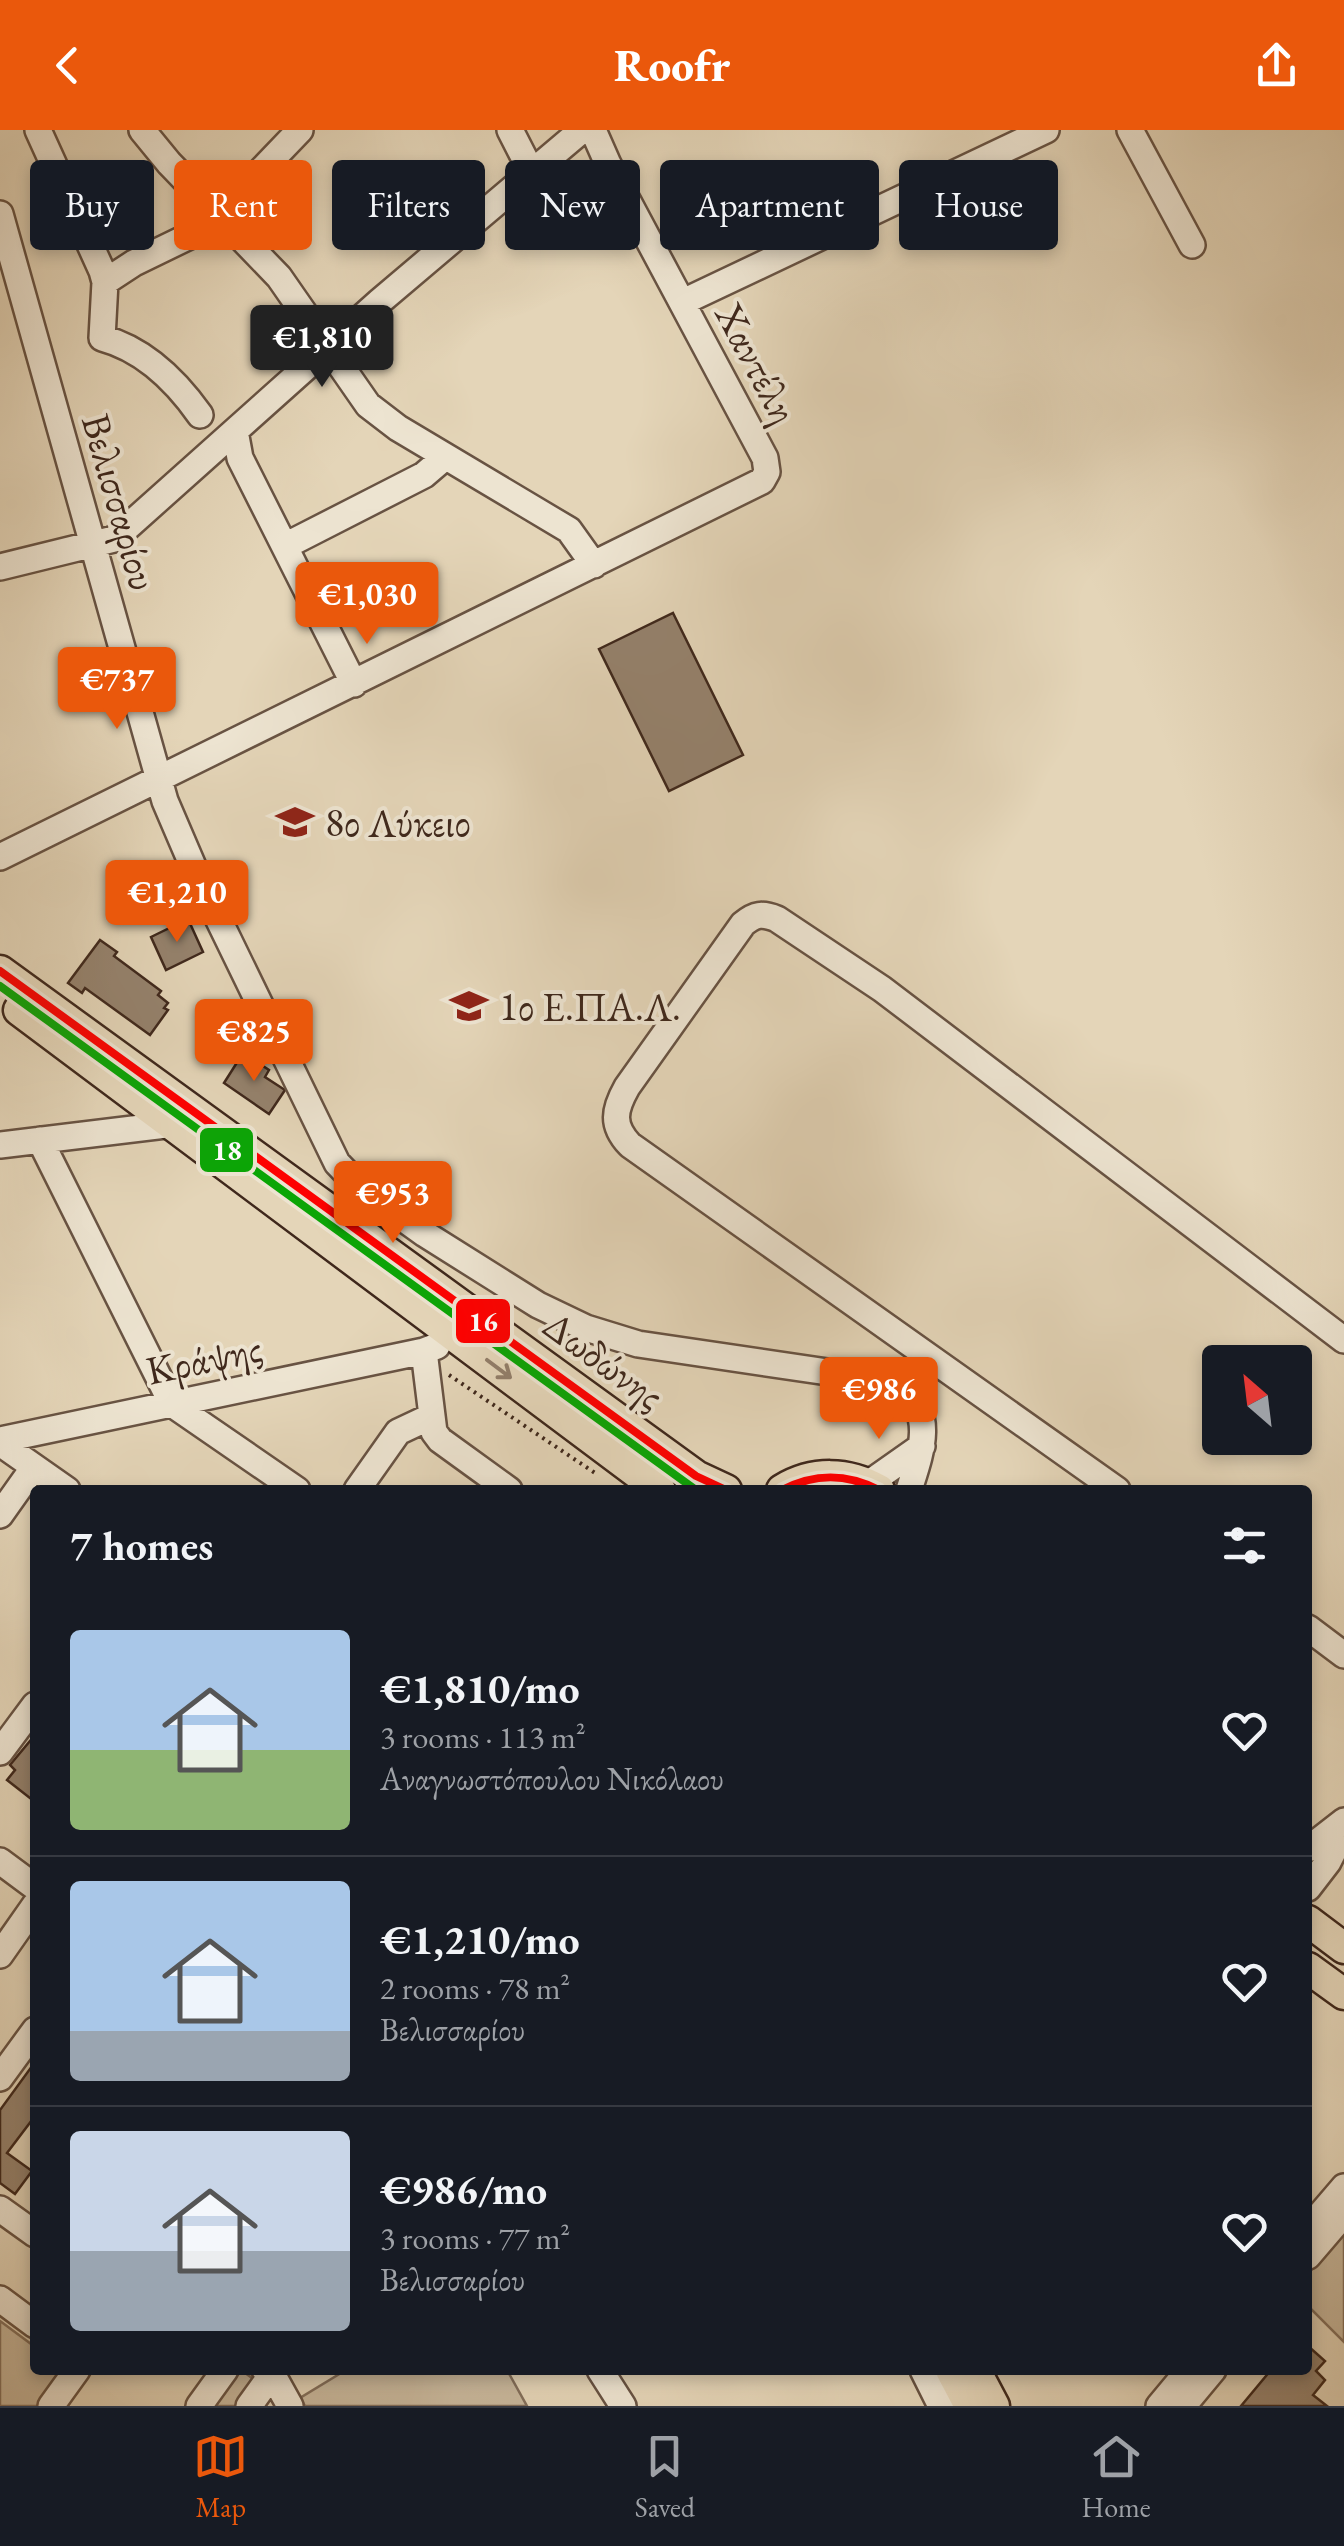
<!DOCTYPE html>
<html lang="en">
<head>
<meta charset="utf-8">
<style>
  :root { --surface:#171b24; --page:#20242c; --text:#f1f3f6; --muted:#9ea1a6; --line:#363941; --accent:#ea580c }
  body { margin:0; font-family:"EB Garamond",serif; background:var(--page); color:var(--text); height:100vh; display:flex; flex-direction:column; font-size:38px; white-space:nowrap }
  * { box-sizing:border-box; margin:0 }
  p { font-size:32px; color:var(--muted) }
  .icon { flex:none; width:55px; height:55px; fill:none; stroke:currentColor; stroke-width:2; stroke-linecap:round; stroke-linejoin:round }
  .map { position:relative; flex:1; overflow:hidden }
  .details { position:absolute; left:30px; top:1355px; width:1282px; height:890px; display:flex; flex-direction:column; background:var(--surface); border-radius:10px; box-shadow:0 5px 15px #0003 }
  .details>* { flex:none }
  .hud { position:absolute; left:30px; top:30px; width:1285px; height:90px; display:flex; gap:20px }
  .needle { width:65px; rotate:332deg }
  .controls { position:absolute; left:1202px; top:1215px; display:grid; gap:20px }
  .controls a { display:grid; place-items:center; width:110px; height:110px; border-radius:10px; background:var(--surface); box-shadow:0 5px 15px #0003; font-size:50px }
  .price { position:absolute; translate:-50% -85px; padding:0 22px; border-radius:10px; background:var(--accent); color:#fff; font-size:32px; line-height:65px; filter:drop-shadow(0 2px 5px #0008) }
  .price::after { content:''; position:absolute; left:50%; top:60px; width:30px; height:22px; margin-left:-15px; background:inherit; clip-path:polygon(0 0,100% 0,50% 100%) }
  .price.active { background:#222; color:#fff }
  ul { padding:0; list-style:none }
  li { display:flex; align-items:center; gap:30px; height:250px; padding:0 40px }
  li+li { border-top:2px solid var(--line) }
  li span { display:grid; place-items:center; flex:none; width:280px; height:200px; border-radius:10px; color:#555 }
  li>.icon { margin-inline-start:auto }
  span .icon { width:120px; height:120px; fill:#fffc; stroke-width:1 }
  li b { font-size:42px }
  h2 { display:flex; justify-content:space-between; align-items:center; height:120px; padding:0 40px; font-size:42px }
  .tag { padding:0 35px; border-radius:10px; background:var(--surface); box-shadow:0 5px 15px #0003; font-size:35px; line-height:90px }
  .tag.active { background:var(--accent); color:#fff }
  header { display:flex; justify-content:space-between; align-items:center; height:130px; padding:0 40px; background:var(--accent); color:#fff; font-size:45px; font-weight:800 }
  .menu { display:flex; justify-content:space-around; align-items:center; height:140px; border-top:2px solid var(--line); background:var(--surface); font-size:28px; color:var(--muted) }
  .menu a { display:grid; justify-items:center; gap:5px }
  .menu .active { color:var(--accent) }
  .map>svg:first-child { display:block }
</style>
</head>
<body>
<header><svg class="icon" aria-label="back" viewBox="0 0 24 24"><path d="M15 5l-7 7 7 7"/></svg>Roofr<svg class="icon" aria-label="share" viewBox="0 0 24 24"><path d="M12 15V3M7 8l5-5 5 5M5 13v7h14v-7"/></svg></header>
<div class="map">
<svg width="1344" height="2276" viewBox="0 0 1344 2276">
  <rect width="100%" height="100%" fill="#e4d5b8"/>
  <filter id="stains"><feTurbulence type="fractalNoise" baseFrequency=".002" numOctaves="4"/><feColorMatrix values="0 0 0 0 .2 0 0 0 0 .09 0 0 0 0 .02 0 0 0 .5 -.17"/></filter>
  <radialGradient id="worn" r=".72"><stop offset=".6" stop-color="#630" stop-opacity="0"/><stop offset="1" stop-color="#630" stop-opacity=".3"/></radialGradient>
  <path fill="#c8b89d" stroke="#84705c" stroke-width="2.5" d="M1344,2101V2212L1308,2176V2144Z
    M0,2191L35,2217V2240H66L39,2276H0Z
    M234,2240H241L259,2253L242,2276H207Z
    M346,2240H507L527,2276H305L300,2268Z"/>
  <path fill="#95826d" stroke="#3f281c" stroke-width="2.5" d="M673,483L743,625L669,661L599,519Z
    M188,789L203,822L166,840L151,807Z
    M100,810L117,822L114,826L161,861L158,865L168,873L164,878L168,880L150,905L85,858L82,863L68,853Z
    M243,923L269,940L265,947L285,960L269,984L224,953Z
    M35,1605V1672L7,1650L15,1640L10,1635Z
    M35,1932V1986L7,2023L32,2041L15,2064L0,2053V1980Z
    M1308,2216L1325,2231L1316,2241L1325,2250L1313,2265L1327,2276H1241L1271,2240H1308Z"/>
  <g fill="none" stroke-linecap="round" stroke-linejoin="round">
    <g stroke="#685343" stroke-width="30">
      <path id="minor" d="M38,0L102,141L105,152L102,208C143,219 176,251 200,285
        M142,0L169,33L279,147L368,275L398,298L569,400L594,435
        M510,0L531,41
        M1130,0L1192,115
        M0,84L165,671L195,741L337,1033L361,1058L425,1104L538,1175L586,1198L638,1214L848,1245L902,1257C936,1285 920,1325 909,1360
        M105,152L134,133L206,98L300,0
        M683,172L1046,0
        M235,301L240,328L354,554
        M285,416L424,345L445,327
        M0,437L114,409L379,172L582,0
        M0,727L762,351L767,342L765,328L608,34L593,0
        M40,1010L172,1274L297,1360
        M0,1015L174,994
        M437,1216L424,1221L434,1302L440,1310L509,1360
        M0,1310L424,1221
        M0,1313L67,1360
        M868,1354L922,1316
        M357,1360L398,1302L432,1286
        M1117,1360L630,1015C611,995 614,980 627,957L743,794C755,784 762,783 777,789L882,859L1344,1210
        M0,1385L34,1337
        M1308,1498L1344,1525
        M0,1622L35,1575
        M1308,1719L1344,1691
        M0,1731L35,1757
        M1308,1758L1328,1732L1344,1700
        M0,1825L35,1775
        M0,1948L35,1900
        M0,2079L35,2104
        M1308,2099L1344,2057
        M1308,2126L1344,2084
        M0,2169L35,2195
        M265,2240L275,2249L290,2276
        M600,2240L623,2276
        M923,2240L941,2276
        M51,2276L77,2240
        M199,2276L225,2240
        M249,2276L275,2240
        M1159,2276L1189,2240
        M1183,2276L1213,2240"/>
    </g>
    <g stroke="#3f281c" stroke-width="35">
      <path id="major" d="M0,841L696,1346L726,1360
        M19,880L660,1360
        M782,1360C813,1341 848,1342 879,1360
        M1308,1791L1344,1818
        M1308,1838L1344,1864
        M951,2240L970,2276
        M975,2240L994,2276"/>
    </g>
    <path stroke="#3f281c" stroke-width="4" stroke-dasharray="2.5 5" stroke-linecap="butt" d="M449,1245L595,1343"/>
    <use href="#minor" stroke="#ede4d1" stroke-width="25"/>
    <use href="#major" stroke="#e4d5b8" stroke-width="30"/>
    <g stroke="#ede4d1" stroke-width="15">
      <path id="bus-1" d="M0,841L696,1346L726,1360
        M782,1360C815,1343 846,1343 879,1360"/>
    </g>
    <g stroke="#ede4d1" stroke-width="15">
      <path id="bus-2" d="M0,856L696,1360"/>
    </g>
    <use href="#bus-1" stroke="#f00" stroke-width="8"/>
    <use href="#bus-2" stroke="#0aa606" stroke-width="8"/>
  </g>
  <defs><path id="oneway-shaft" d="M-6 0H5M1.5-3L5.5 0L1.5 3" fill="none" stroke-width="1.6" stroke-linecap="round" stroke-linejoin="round" transform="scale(2.5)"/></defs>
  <use stroke="#927e6a" href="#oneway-shaft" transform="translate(499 1239) rotate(37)"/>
  <defs>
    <g id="school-bare" transform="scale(3)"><path d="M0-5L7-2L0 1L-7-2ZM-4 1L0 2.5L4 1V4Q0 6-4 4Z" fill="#8f2418" stroke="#ede4d1" stroke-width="2.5" paint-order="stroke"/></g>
  </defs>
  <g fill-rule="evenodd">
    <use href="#school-bare" x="295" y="692"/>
    <use href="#school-bare" x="469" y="876"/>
  </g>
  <g text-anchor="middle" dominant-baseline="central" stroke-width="8" stroke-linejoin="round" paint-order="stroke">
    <g font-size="40" fill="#3f281c" stroke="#ede4d1">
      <text transform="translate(757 233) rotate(62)">Χαντέλη</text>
      <text transform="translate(120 372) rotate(74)">Βελισσαρίου</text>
      <text transform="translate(204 1229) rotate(-12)">Κράψης</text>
      <text transform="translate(604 1230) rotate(36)">Δωδώνης</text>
    </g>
    <g font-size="40" fill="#3f281c" stroke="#ede4d1" text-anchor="start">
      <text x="325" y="692">8ο Λύκειο</text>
      <text x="499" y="876">1ο Ε.ΠΑ.Λ.</text>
    </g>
  </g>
  <g stroke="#ede4d1" stroke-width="4">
    <rect x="198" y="996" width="57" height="48" rx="10" fill="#0aa606"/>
    <rect x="454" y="1167" width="58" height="48" rx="10" fill="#f00"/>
  </g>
  <g font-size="28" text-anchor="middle" font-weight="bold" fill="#fff">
    <text x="227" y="1030">18</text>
    <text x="483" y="1201">16</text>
  </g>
  <rect width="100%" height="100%" filter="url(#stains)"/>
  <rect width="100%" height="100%" fill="url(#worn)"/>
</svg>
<div class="controls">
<a><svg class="needle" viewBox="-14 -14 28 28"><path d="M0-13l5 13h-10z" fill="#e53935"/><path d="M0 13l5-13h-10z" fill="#9ea1a6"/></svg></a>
</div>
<b class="price active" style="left:322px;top:260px">€1,810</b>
<b class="price" style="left:367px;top:517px">€1,030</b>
<b class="price" style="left:117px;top:602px">€737</b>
<b class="price" style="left:177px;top:815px">€1,210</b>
<b class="price" style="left:254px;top:954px">€825</b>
<b class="price" style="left:393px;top:1116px">€953</b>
<b class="price" style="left:879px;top:1312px">€986</b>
<div class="hud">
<a class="tag">Buy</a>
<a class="tag active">Rent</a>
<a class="tag">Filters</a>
<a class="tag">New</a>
<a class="tag">Apartment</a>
<a class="tag">House</a>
</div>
<section class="details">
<h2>7 homes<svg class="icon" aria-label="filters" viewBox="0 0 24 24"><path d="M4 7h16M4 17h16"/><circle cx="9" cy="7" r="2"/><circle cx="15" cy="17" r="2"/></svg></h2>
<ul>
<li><span style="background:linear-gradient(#a9c7e8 60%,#8fb573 0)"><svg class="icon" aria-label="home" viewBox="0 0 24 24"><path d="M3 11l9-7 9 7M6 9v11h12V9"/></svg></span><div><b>€1,810/mo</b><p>3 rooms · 113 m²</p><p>Αναγνωστόπουλου Νικόλαου</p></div><svg class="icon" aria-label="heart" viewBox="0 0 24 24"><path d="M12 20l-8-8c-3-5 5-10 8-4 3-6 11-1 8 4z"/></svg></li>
<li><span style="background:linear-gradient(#a9c7e8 75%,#9aa5b1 0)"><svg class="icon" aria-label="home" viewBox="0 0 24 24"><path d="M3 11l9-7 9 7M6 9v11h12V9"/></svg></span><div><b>€1,210/mo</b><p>2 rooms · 78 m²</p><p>Βελισσαρίου</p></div><svg class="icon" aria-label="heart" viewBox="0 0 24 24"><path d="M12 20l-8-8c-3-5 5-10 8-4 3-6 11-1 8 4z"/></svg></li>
<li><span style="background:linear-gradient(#c9d6e8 60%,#9aa5b1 0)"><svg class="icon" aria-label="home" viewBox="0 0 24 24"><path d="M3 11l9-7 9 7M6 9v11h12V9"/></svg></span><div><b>€986/mo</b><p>3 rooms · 77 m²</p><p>Βελισσαρίου</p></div><svg class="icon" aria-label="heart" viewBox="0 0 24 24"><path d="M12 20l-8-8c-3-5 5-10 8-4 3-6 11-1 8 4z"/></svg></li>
</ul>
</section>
</div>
<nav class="menu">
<a class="active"><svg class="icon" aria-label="map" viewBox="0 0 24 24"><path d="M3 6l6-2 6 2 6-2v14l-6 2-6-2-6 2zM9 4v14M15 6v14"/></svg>Map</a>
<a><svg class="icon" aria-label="saved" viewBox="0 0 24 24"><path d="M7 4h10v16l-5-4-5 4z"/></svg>Saved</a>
<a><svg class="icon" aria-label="home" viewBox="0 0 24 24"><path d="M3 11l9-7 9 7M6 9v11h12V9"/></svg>Home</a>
</nav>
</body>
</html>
